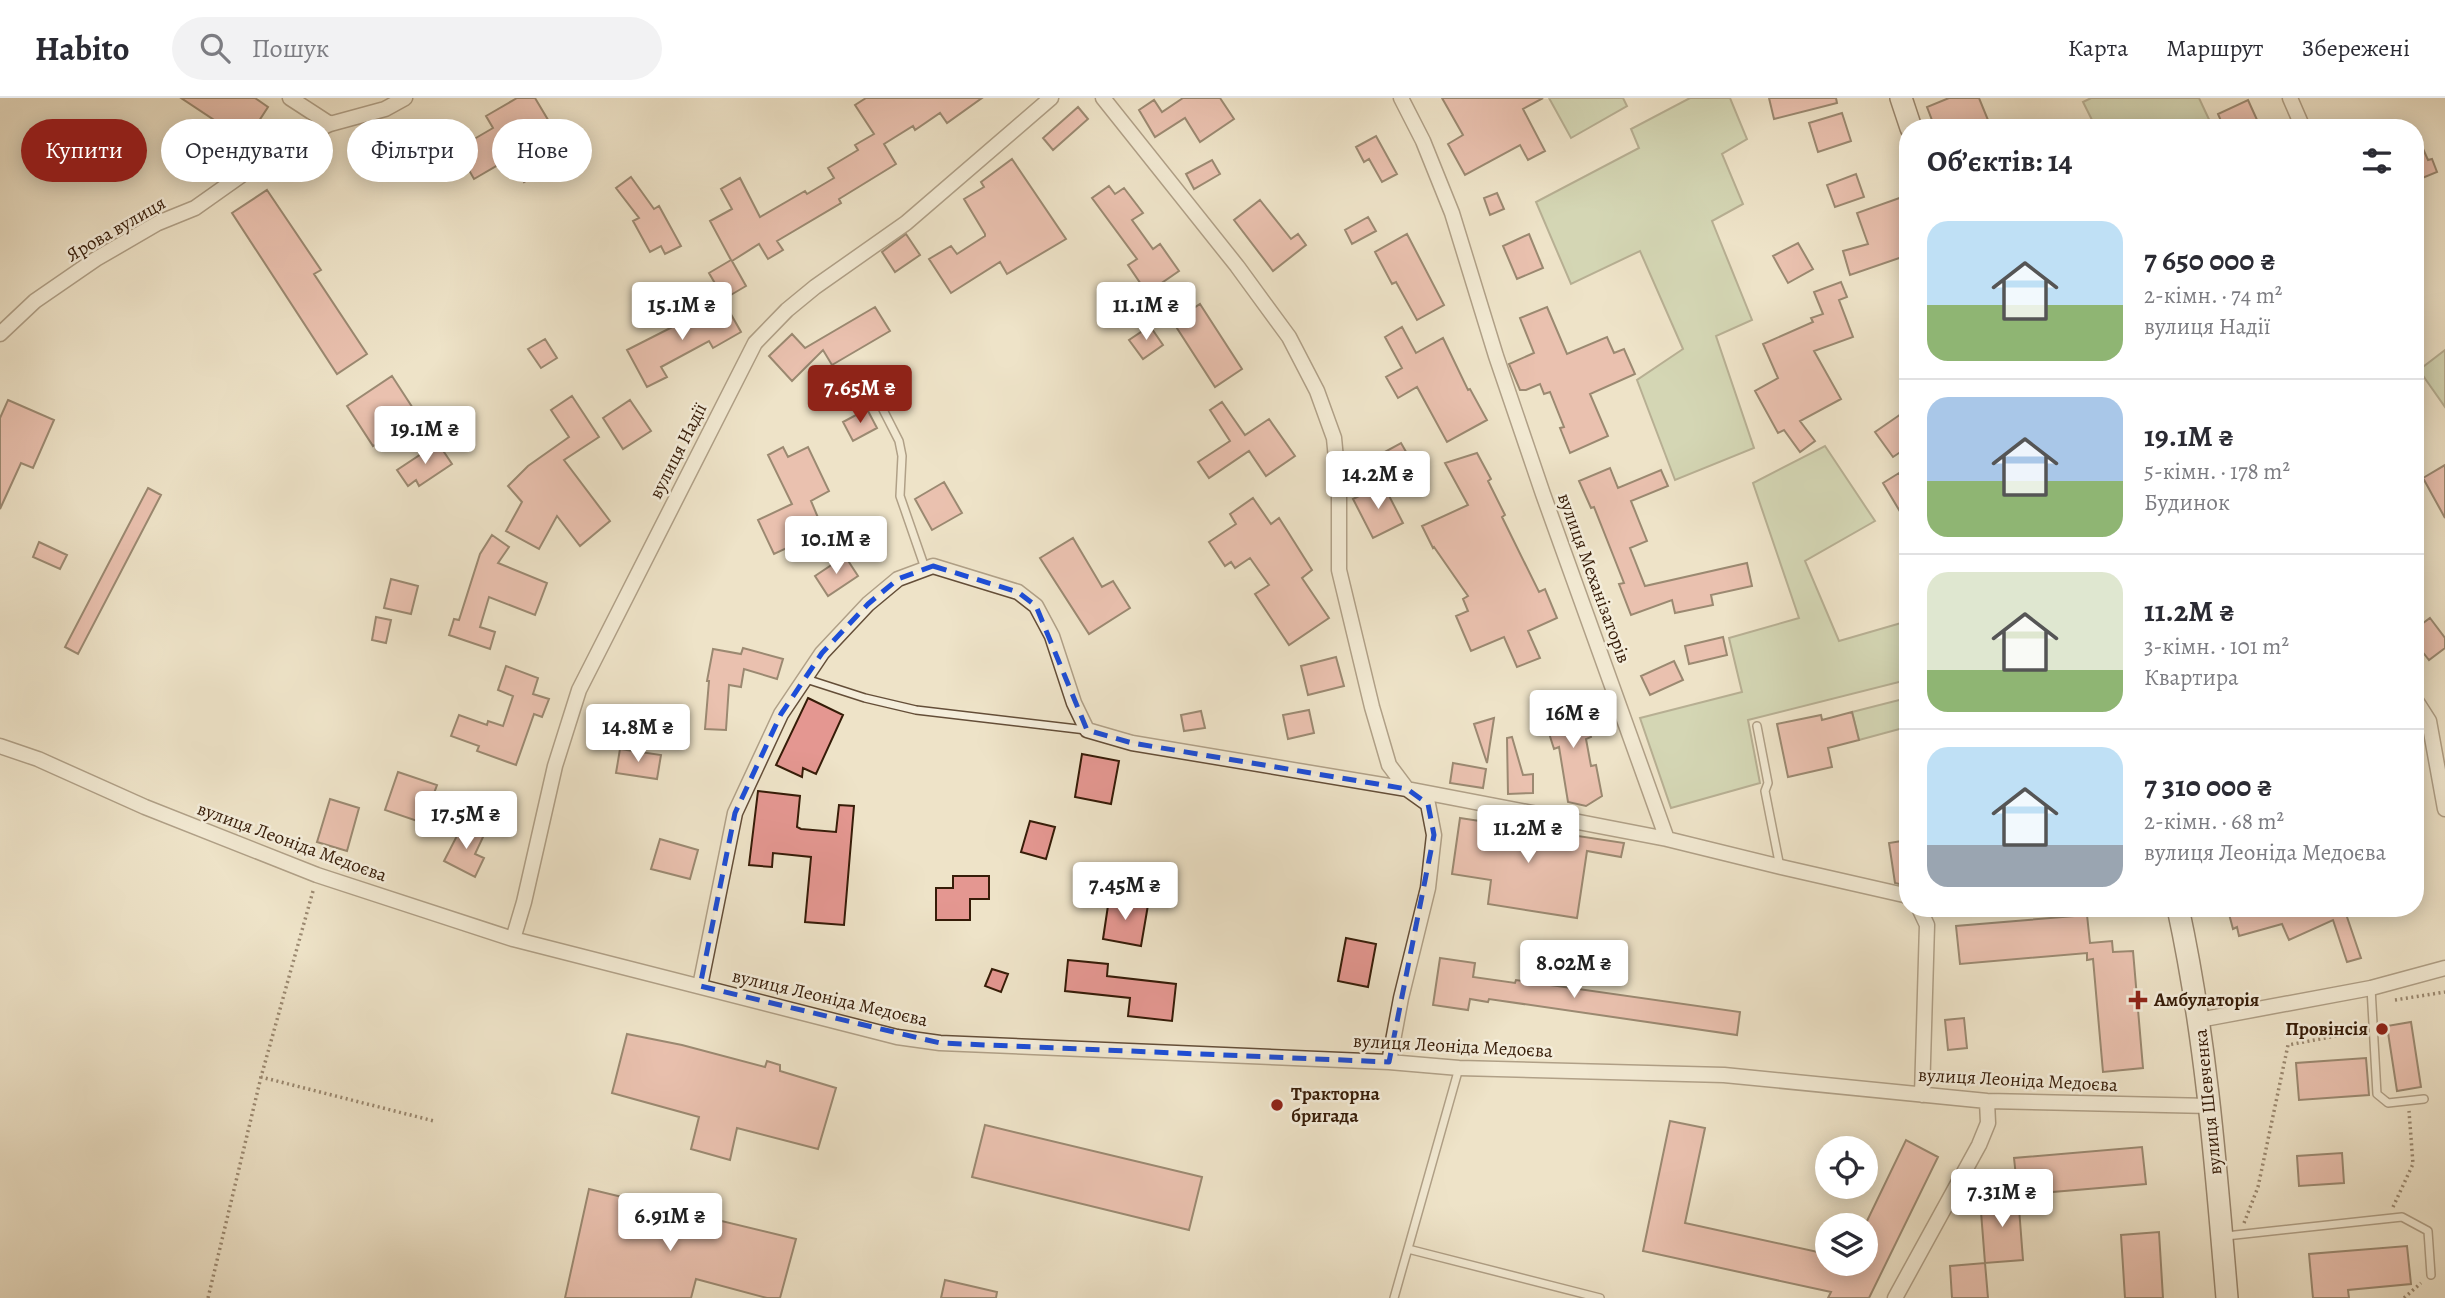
<!DOCTYPE html>
<html lang="uk">
<head>
<meta charset="utf-8">
<style>
  :root { --surface:#fff; --page:#f2f2f3; --text:#2b2b33; --muted:#7c7c81; --line:#e1e1e2; --accent:#8f2418 }
  body { margin:0; font-family:Alegreya,serif; background:var(--page); color:var(--text); height:100vh; display:flex; flex-direction:column; font-size:26px; white-space:nowrap }
  * { box-sizing:border-box; margin:0 }
  p { font-size:23px; color:var(--muted) }
  .icon { flex:none; width:38px; height:38px; fill:none; stroke:currentColor; stroke-width:2; stroke-linecap:round; stroke-linejoin:round }
  .map { position:relative; flex:1; overflow:hidden }
  .side { position:absolute; left:1899px; top:21px; width:525px; height:798px; display:flex; flex-direction:column; background:var(--surface); border-radius:28px; box-shadow:0 4px 18px #0003 }
  .side>* { flex:none }
  .top-card { position:absolute; left:21px; top:21px; width:665px; height:63px; display:flex; gap:14px }
  .buttons { position:absolute; left:1815px; top:1038px; display:grid; gap:14px }
  .buttons a { display:grid; place-items:center; width:63px; height:63px; border-radius:50%; background:var(--surface); box-shadow:0 4px 18px #0003; font-size:35px }
  .price { position:absolute; translate:-50% -60px; padding:0 16px; border-radius:7px; background:#fff; color:#222; font-size:23px; line-height:46px; filter:drop-shadow(0 2px 4px #0008) }
  .price::after { content:''; position:absolute; left:50%; top:42px; width:21px; height:16px; margin-left:-10px; background:inherit; clip-path:polygon(0 0,100% 0,50% 100%) }
  .price.selected { background:var(--accent); color:#fff }
  ul { padding:0; list-style:none }
  li { display:flex; align-items:center; gap:21px; height:175px; padding:0 28px }
  li+li { border-top:2px solid var(--line) }
  li span { display:grid; place-items:center; flex:none; width:196px; height:140px; border-radius:21px; color:#555 }
  li>.icon { margin-inline-start:auto }
  span .icon { width:84px; height:84px; fill:#fffc; stroke-width:1 }
  li b { font-size:30px }
  h2 { display:flex; justify-content:space-between; align-items:center; height:84px; padding:0 28px; font-size:30px }
  .tag { padding:0 24px; border-radius:32px; background:var(--surface); box-shadow:0 4px 18px #0003; font-size:24px; line-height:63px }
  .tag.selected { background:var(--accent); color:#fff }
  header { display:flex; align-items:center; gap:42px; box-sizing:border-box; height:98px; padding:0 35px; background:var(--surface); border-bottom:2px solid var(--line) }
  header strong { font-size:33px }
  nav { display:flex; gap:38px; margin-inline-start:auto; font-size:24px }
  .search { width:490px; height:63px; background:var(--page); display:flex; align-items:center; gap:18px; box-sizing:border-box; padding:0 24px; border-radius:38px; color:var(--muted); font-size:26px }
  .map>svg:first-child { display:block }
</style>
</head>
<body>
<header>
<strong>Habito</strong>
<div class="search"><svg class="icon" aria-label="search" viewBox="0 0 24 24"><circle cx="10" cy="10" r="6"/><path d="M15 15l6 6"/></svg>Пошук</div>
<nav><a>Карта</a><a>Маршрут</a><a>Збережені</a></nav>
</header>
<div class="map">
<svg width="2445" height="1200" viewBox="0 0 2445 1200">
  <rect width="100%" height="100%" fill="#eee3c8"/>
  <filter id="stains"><feTurbulence type="fractalNoise" baseFrequency=".00286" numOctaves="4"/><feColorMatrix values="0 0 0 0 .2 0 0 0 0 .09 0 0 0 0 .02 0 0 0 .5 -.17"/></filter>
  <radialGradient id="worn" r=".72"><stop offset=".6" stop-color="#630" stop-opacity="0"/><stop offset="1" stop-color="#630" stop-opacity=".3"/></radialGradient>
  <path fill="#b3c59b" stroke="#747052" stroke-width="2" d="M1549,0H1623L1627,8L1571,40Z
    M1690,0H1730L1747,41L1722,56L1743,106L1712,123L1752,222L1716,238L1754,350L1675,382L1637,282L1683,251L1640,153L1571,186L1536,104L1639,50L1631,31Z
    M2091,0H2199L2213,30H2096L2083,4Z
    M2445,252V309L2419,272Z
    M1825,348L1875,423L1805,463L1839,543L1901,525L1907,553V582L1748,622L1760,685L1671,710L1640,620L1742,594L1729,540L1799,520L1753,385Z
    M1907,600V629L1859,642L1852,614Z"/>
  <path fill="#e49791" stroke="#361c08" stroke-width="2" d="M181,0H255L268,9L246,43Z
    M517,0H535L569,57L524,84L510,60L474,81L457,51L493,30L486,18Z
    M866,0H982L947,25L940,15L915,32L913,28L884,46L896,66L839,101L841,105L777,143L783,152L768,161L759,146L732,163L746,188L724,201L709,175L731,162L710,123L732,111L721,91L740,80L760,119L805,93L807,96L834,80L828,70L858,52L855,47L874,36L855,7Z
    M1183,0H1220L1234,21L1200,44L1185,20L1155,39L1139,12L1154,2L1162,14Z
    M1442,0H1543L1523,11L1545,53L1528,62L1520,47L1465,77L1448,46L1463,37Z
    M1769,0H1836L1837,5L1774,21Z
    M1949,0H1979L1988,22L1970,30H1935L1927,9Z
    M2248,2L2258,24L2245,30H2224L2218,16Z
    M1078,9L1088,21L1053,52L1043,40Z
    M1842,15L1851,43L1818,54L1809,25Z
    M2415,33L2428,62L2432,61L2437,74L2415,83Z
    M1376,38L1397,76L1382,84L1369,61L1364,64L1356,49Z
    M1012,61L1066,141L1007,176L1000,164L951,195L929,161L951,148L957,156L985,138V136L964,101L984,89L981,84Z
    M1212,62L1220,76L1194,91L1186,76Z
    M1856,76L1864,99L1835,109L1827,87Z
    M631,79L654,111L659,108L681,148L665,156L661,148L650,154L633,123L639,120L616,90Z
    M1109,88L1115,96L1124,90L1143,115L1132,122L1153,151L1160,146L1179,173L1147,195L1128,167L1137,161L1092,100Z
    M267,92L321,172L314,176L367,256L337,276L232,115Z
    M1497,95L1504,111L1490,117L1484,100Z
    M1908,97V157L1850,177L1843,153L1868,146L1857,115Z
    M1260,102L1291,141L1298,136L1306,147L1273,173L1234,122Z
    M1368,119L1376,133L1352,146L1345,132Z
    M906,136L920,157L895,174L882,154Z
    M1407,136L1444,207L1417,222L1396,184L1392,186L1375,154Z
    M1529,136L1543,170L1517,181L1503,148Z
    M1798,145L1813,171L1788,185L1773,158Z
    M1841,184L1847,199L1839,202L1853,239L1814,253L1841,301L1800,323L1815,343L1800,354L1784,332L1778,335L1755,293L1778,280L1763,246L1813,224L1811,220L1823,216L1814,194Z
    M724,204L741,234L713,250L709,243L661,269L667,279L647,289L627,252L694,218L695,221Z
    M1200,206L1242,271L1215,289L1173,224Z
    M875,209L890,233L832,267L823,252L792,283L769,258L792,236L805,250Z
    M1547,209L1567,256L1607,239L1614,255L1624,251L1635,276L1590,296L1608,338L1570,355L1560,330L1564,329L1550,294L1544,296L1540,286L1526,292H1520L1509,266L1534,255L1520,220Z
    M1150,228L1163,247L1143,261L1129,242Z
    M1402,229L1416,255L1443,240L1468,292L1470,291L1487,322L1447,344L1417,289L1398,300L1386,279L1402,270L1385,239Z
    M545,241L557,260L541,270L528,251Z
    M392,278L418,318L373,348L347,308Z
    M572,298L599,339L564,362L610,423L580,448L557,418L539,451L506,433L522,404L508,388L528,368L569,339L551,312Z
    M8,302L54,322L33,370L21,365L0,411V320Z
    M630,302L651,333L623,351L603,320Z
    M1222,304L1245,337L1269,321L1295,358L1266,378L1249,353L1209,380L1198,364L1230,343L1210,312Z
    M867,311L877,330L853,343L843,324Z
    M1901,316L1908,325V349L1893,359L1875,334Z
    M438,345L452,366L419,388L416,382L408,388L397,372Z
    M1401,345L1409,359L1369,381L1361,367Z
    M783,349L788,359L808,349L829,393L811,403L819,422L809,426L815,437L774,456L758,422L792,406L768,357Z
    M1477,355L1491,381L1488,383L1505,417L1502,419L1539,494L1545,491L1557,520L1528,533L1540,560L1517,569L1504,539L1471,553L1456,518L1468,513L1463,501L1468,498L1434,449L1433,450L1422,428L1468,407L1445,365Z
    M2445,367V420L2423,380Z
    M1610,370L1618,390L1661,372L1668,388L1631,403L1647,443L1630,450L1645,488L1747,465L1752,488L1711,497L1713,507L1675,515L1672,502L1631,517L1619,486L1624,485L1613,457L1594,409L1591,410L1579,383Z
    M1899,375L1908,389V427L1883,385Z
    M944,384L962,415L932,432L915,401Z
    M1383,386L1403,425L1373,440L1353,401Z
    M148,390L161,397L78,556L65,549Z
    M1253,400L1271,426L1279,420L1288,434L1312,472L1302,480L1329,520L1289,547L1255,496L1269,487L1250,460L1235,470L1231,464L1225,468L1209,444L1236,426L1230,416Z
    M492,437L509,449L498,465L547,485L535,517L489,499L480,529L495,534L490,551L449,537L454,521L459,522L480,456Z
    M1073,440L1102,489L1113,483L1130,510L1089,536L1040,460Z
    M39,444L67,457L60,471L33,459Z
    M845,458L858,478L828,498L815,478Z
    M391,481L418,488L411,516L384,510Z
    M376,519L391,522L386,545L372,542Z
    M2430,520L2445,540V550L2429,562L2421,552L2415,556V531Z
    M1723,539L1727,557L1689,566L1685,548Z
    M743,550L783,561L777,581L744,571L741,589L729,587L726,632L705,631L709,583H707L713,551L741,556Z
    M1336,559L1344,588L1308,597L1301,568Z
    M1674,563L1683,582L1650,597L1641,578Z
    M506,568L538,580L533,596L549,601L542,619L534,616L516,667L477,653L479,648L451,638L459,617L487,627L488,623L503,628L513,598L498,592Z
    M1578,598L1591,639L1586,641L1591,668L1596,667L1602,698L1586,708L1568,704L1559,649L1554,651L1541,610Z
    M808,600L843,617L816,676L803,670L802,679L776,667Z
    M1309,612L1314,635L1288,641L1283,617Z
    M1201,613L1205,630L1184,633L1181,617Z
    M1852,614L1859,642L1828,650L1832,669L1788,679L1777,626L1821,617L1822,622Z
    M1494,620L1487,665L1474,626Z
    M1512,639L1523,677L1533,676V695L1508,696L1507,640Z
    M620,651L661,657L657,681L616,675Z
    M1082,656L1119,663L1111,706L1075,699Z
    M1453,665L1486,671L1483,690L1450,685Z
    M398,674L437,687L423,725L385,712Z
    M758,693L800,698L797,729L801,731L836,734L839,707L854,708L844,827L805,824L811,759L773,755L772,769L749,767Z
    M330,701L359,710L347,753L317,744Z
    M1460,720L1624,745L1621,759L1587,753L1577,820L1488,806L1491,782L1452,776Z
    M1030,723L1055,729L1046,761L1021,754Z
    M463,726L484,737L475,756L484,760L475,779L444,763Z
    M660,741L698,752L690,781L651,771Z
    M1908,742V788L1895,785L1889,745Z
    M953,778H989V801H970V822H936V790H953Z
    M1109,801L1148,807L1141,848L1103,841Z
    M2231,810H2359L2346,816L2361,860L2347,864L2333,822L2289,842L2282,826L2239,838L2237,829L2233,831L2229,816L2233,815Z
    M2087,817L2090,845L2112,843L2113,854L2133,853L2143,970L2103,974L2093,861L2087,862V855L1960,866L1956,828Z
    M1346,840L1376,846L1368,889L1338,883Z
    M1440,860L1475,865L1473,879L1515,885L1516,882L1740,914L1737,937L1489,901L1488,904L1470,901L1468,912L1433,907Z
    M1068,862L1108,866L1107,878L1176,886L1172,923L1128,918L1130,900L1065,893Z
    M992,871L1008,876L1001,894L985,888Z
    M1964,920L1967,950L1948,952L1945,922Z
    M2411,924L2421,989L2397,993L2387,928Z
    M627,936L682,947L765,969L767,963L780,967V973L836,990L818,1051L737,1030L730,1062L691,1051L699,1019L612,995Z
    M2366,960L2369,997L2299,1002L2296,965Z
    M1670,1023L1705,1030L1685,1125L1827,1156V1166H1866V1125L1906,1042L1938,1059L1869,1200H1828L1831,1194L1643,1153Z
    M985,1027L1202,1079L1189,1132L972,1079Z
    M2142,1049L2146,1086L2018,1097L2014,1060Z
    M2342,1055L2344,1085L2299,1088L2297,1058Z
    M589,1091L796,1141L780,1200H767L696,1181L691,1200H565Z
    M2018,1097L2023,1162L1985,1165L1980,1101Z
    M2159,1134L2163,1200H2125L2121,1137Z
    M2407,1148L2411,1186L2348,1192L2349,1200H2313L2309,1156Z
    M1985,1165L1988,1200H1952L1950,1168Z
    M945,1182L997,1194L996,1200H941Z"/>
  <g fill="none" stroke-linecap="round" stroke-linejoin="round">
    <g stroke="#644e38" stroke-width="10">
      <path id="lane" d="M874,294L899,343L902,358L900,398L925,470
        M806,581L865,600L916,612L1086,632
        M1757,628L1768,685L1765,693L1780,769
        M2371,890L2377,996L2388,1005L2424,1001
        M2226,1138L2402,1119L2428,1133L2431,1177
        M1408,1151L1600,1200
        M1394,1200L1459,970"/>
    </g>
    <g stroke="#644e38" stroke-width="17">
      <path id="street" d="M290,0L330,26
        M1103,0L1237,168L1289,239L1317,293L1334,340L1339,392V472L1372,609L1389,667L1407,691L1428,706L1434,737L1428,790L1401,900L1389,964
        M1401,0L1423,43L1452,115L1496,258L1543,396L1667,741L1781,769L1904,797L1908,799
        M2290,0L2303,30
        M0,236L35,203L96,161L158,125L195,110L284,47L330,26L385,11L405,0
        M2415,601L2429,623L2445,711
        M0,648L38,661L145,709L317,777L513,841L897,939L940,945L1389,964L1459,970L1724,977L1987,1003L2210,1008
        M1919,810L1927,827L1922,997
        M513,841L524,804L555,668L579,592L755,245L787,212L815,189L906,125L1051,0
        M700,888L735,715L781,616L822,555L868,506L898,481L933,468L1018,494L1036,508L1052,538L1074,605L1087,632L1132,645L1407,691L1667,741
        M2199,922L2371,890L2445,870
        M1895,1200L1979,1047L1988,1025L1987,1003"/>
    </g>
    <g stroke="#361c08" stroke-width="24">
      <path id="secondary" d="M1901,0L1911,30
        M2178,810C2206,939 2216,1069 2227,1200"/>
    </g>
    <path stroke="#361c08" stroke-width="3.5" stroke-dasharray="2 3.5" stroke-linecap="butt" d="M313,793L261,979L434,1023
      M2395,902L2445,894
      M2393,1109L2413,1066L2409,1013
      M2244,1125L2258,1089L2288,947L2357,934L2360,931
      M208,1200L261,979
      M2404,1200L2421,1185"/>
    <use href="#lane" stroke="#f4eddb" stroke-width="7"/>
    <use href="#street" stroke="#f4eddb" stroke-width="14"/>
    <use href="#secondary" stroke="#f4eddb" stroke-width="21"/>
  </g>
  <path d="M0 0H2445V1200H0ZM933,468L1018,494L1036,508L1087,632L1132,645L1407,691L1428,706L1434,737L1389,964L940,945L700,888L735,715L781,616L822,555L868,506L898,481Z" fill="#eee3c8" fill-opacity=".55" fill-rule="evenodd"/>
  <path fill="none" stroke="#1d4ed8" stroke-width="5" stroke-dasharray="14 9" stroke-linejoin="round" d="M933,468L1018,494L1036,508L1087,632L1132,645L1407,691L1428,706L1434,737L1389,964L940,945L700,888L735,715L781,616L822,555L868,506L898,481Z"/>
  <g fill="#8f2418" stroke="#f4eddb" stroke-width="2.5">
    <path d="M2134.5 891.5h7v7h7v7h-7v7h-7v-7h-7v-7h7z"/>
    <circle cx="2382" cy="931" r="7"/>
    <circle cx="1277" cy="1007" r="7"/>
  </g>
  <g text-anchor="middle" dominant-baseline="central" stroke-width="5" stroke-linejoin="round" paint-order="stroke">
    <g font-size="19" fill="#361c08" stroke="#f4eddb">
      <text transform="translate(116 131) rotate(-30)">Ярова вулиця</text>
      <text transform="translate(678 353) rotate(-63)">вулиця Надії</text>
      <text transform="translate(1594 480) rotate(70)">вулиця Механізаторів</text>
      <text transform="translate(292 744) rotate(20)">вулиця Леоніда Медоєва</text>
      <text transform="translate(830 900) rotate(13)">вулиця Леоніда Медоєва</text>
      <text transform="translate(1453 948) rotate(3)">вулиця Леоніда Медоєва</text>
      <text transform="translate(2018 982) rotate(3)">вулиця Леоніда Медоєва</text>
      <text transform="translate(2208 1004) rotate(-96)">вулиця Шевченка</text>
    </g>
    <g font-size="19" font-weight="bold" fill="#361c08" stroke="#f4eddb" text-anchor="start">
      <text x="2154" y="902">Амбулаторія</text>
      <text x="2368" y="931" text-anchor="end">Провінсія</text>
      <text x="1291" y="996">Тракторна<tspan x="1291" dy="22">бригада</tspan></text>
    </g>
  </g>
  <rect width="100%" height="100%" filter="url(#stains)"/>
  <rect width="100%" height="100%" fill="url(#worn)"/>
</svg>
<div class="buttons">
<a><svg class="icon" aria-label="locate" viewBox="0 0 24 24"><circle cx="12" cy="12" r="6"/><path d="M12 2v4M12 18v4M2 12h4M18 12h4"/></svg></a>
<a><svg class="icon" aria-label="layers" viewBox="0 0 24 24"><path d="M12 4l9 5-9 5-9-5zM3 14l9 5 9-5"/></svg></a>
</div>
<b class="price" style="left:682px;top:244px">15.1M ₴</b>
<b class="price" style="left:1146px;top:244px">11.1M ₴</b>
<b class="price selected" style="left:860px;top:327px">7.65M ₴</b>
<b class="price" style="left:425px;top:368px">19.1M ₴</b>
<b class="price" style="left:1378px;top:413px">14.2M ₴</b>
<b class="price" style="left:836px;top:478px">10.1M ₴</b>
<b class="price" style="left:1573px;top:652px">16M ₴</b>
<b class="price" style="left:638px;top:666px">14.8M ₴</b>
<b class="price" style="left:466px;top:753px">17.5M ₴</b>
<b class="price" style="left:1528px;top:767px">11.2M ₴</b>
<b class="price" style="left:1125px;top:824px">7.45M ₴</b>
<b class="price" style="left:1574px;top:902px">8.02M ₴</b>
<b class="price" style="left:2002px;top:1131px">7.31M ₴</b>
<b class="price" style="left:670px;top:1155px">6.91M ₴</b>
<div class="top-card">
<a class="tag selected">Купити</a>
<a class="tag">Орендувати</a>
<a class="tag">Фільтри</a>
<a class="tag">Нове</a>
</div>
<section class="side">
<h2>Об’єктів: 14<svg class="icon" aria-label="filters" viewBox="0 0 24 24"><path d="M4 7h16M4 17h16"/><circle cx="9" cy="7" r="2"/><circle cx="15" cy="17" r="2"/></svg></h2>
<ul>
<li><span style="background:linear-gradient(#bfe0f5 60%,#8fb573 0)"><svg class="icon" aria-label="home" viewBox="0 0 24 24"><path d="M3 11l9-7 9 7M6 9v11h12V9"/></svg></span><div><b>7 650 000 ₴</b><p>2-кімн. · 74 m²</p><p>вулиця Надії</p></div></li>
<li><span style="background:linear-gradient(#a9c7e8 60%,#8fb573 0)"><svg class="icon" aria-label="home" viewBox="0 0 24 24"><path d="M3 11l9-7 9 7M6 9v11h12V9"/></svg></span><div><b>19.1M ₴</b><p>5-кімн. · 178 m²</p><p>Будинок</p></div></li>
<li><span style="background:linear-gradient(#dfe7d0 70%,#8fb573 0)"><svg class="icon" aria-label="home" viewBox="0 0 24 24"><path d="M3 11l9-7 9 7M6 9v11h12V9"/></svg></span><div><b>11.2M ₴</b><p>3-кімн. · 101 m²</p><p>Квартира</p></div></li>
<li><span style="background:linear-gradient(#bfe0f5 70%,#9aa5b1 0)"><svg class="icon" aria-label="home" viewBox="0 0 24 24"><path d="M3 11l9-7 9 7M6 9v11h12V9"/></svg></span><div><b>7 310 000 ₴</b><p>2-кімн. · 68 m²</p><p>вулиця Леоніда Медоєва</p></div></li>
</ul>
</section>
</div>
</body>
</html>
